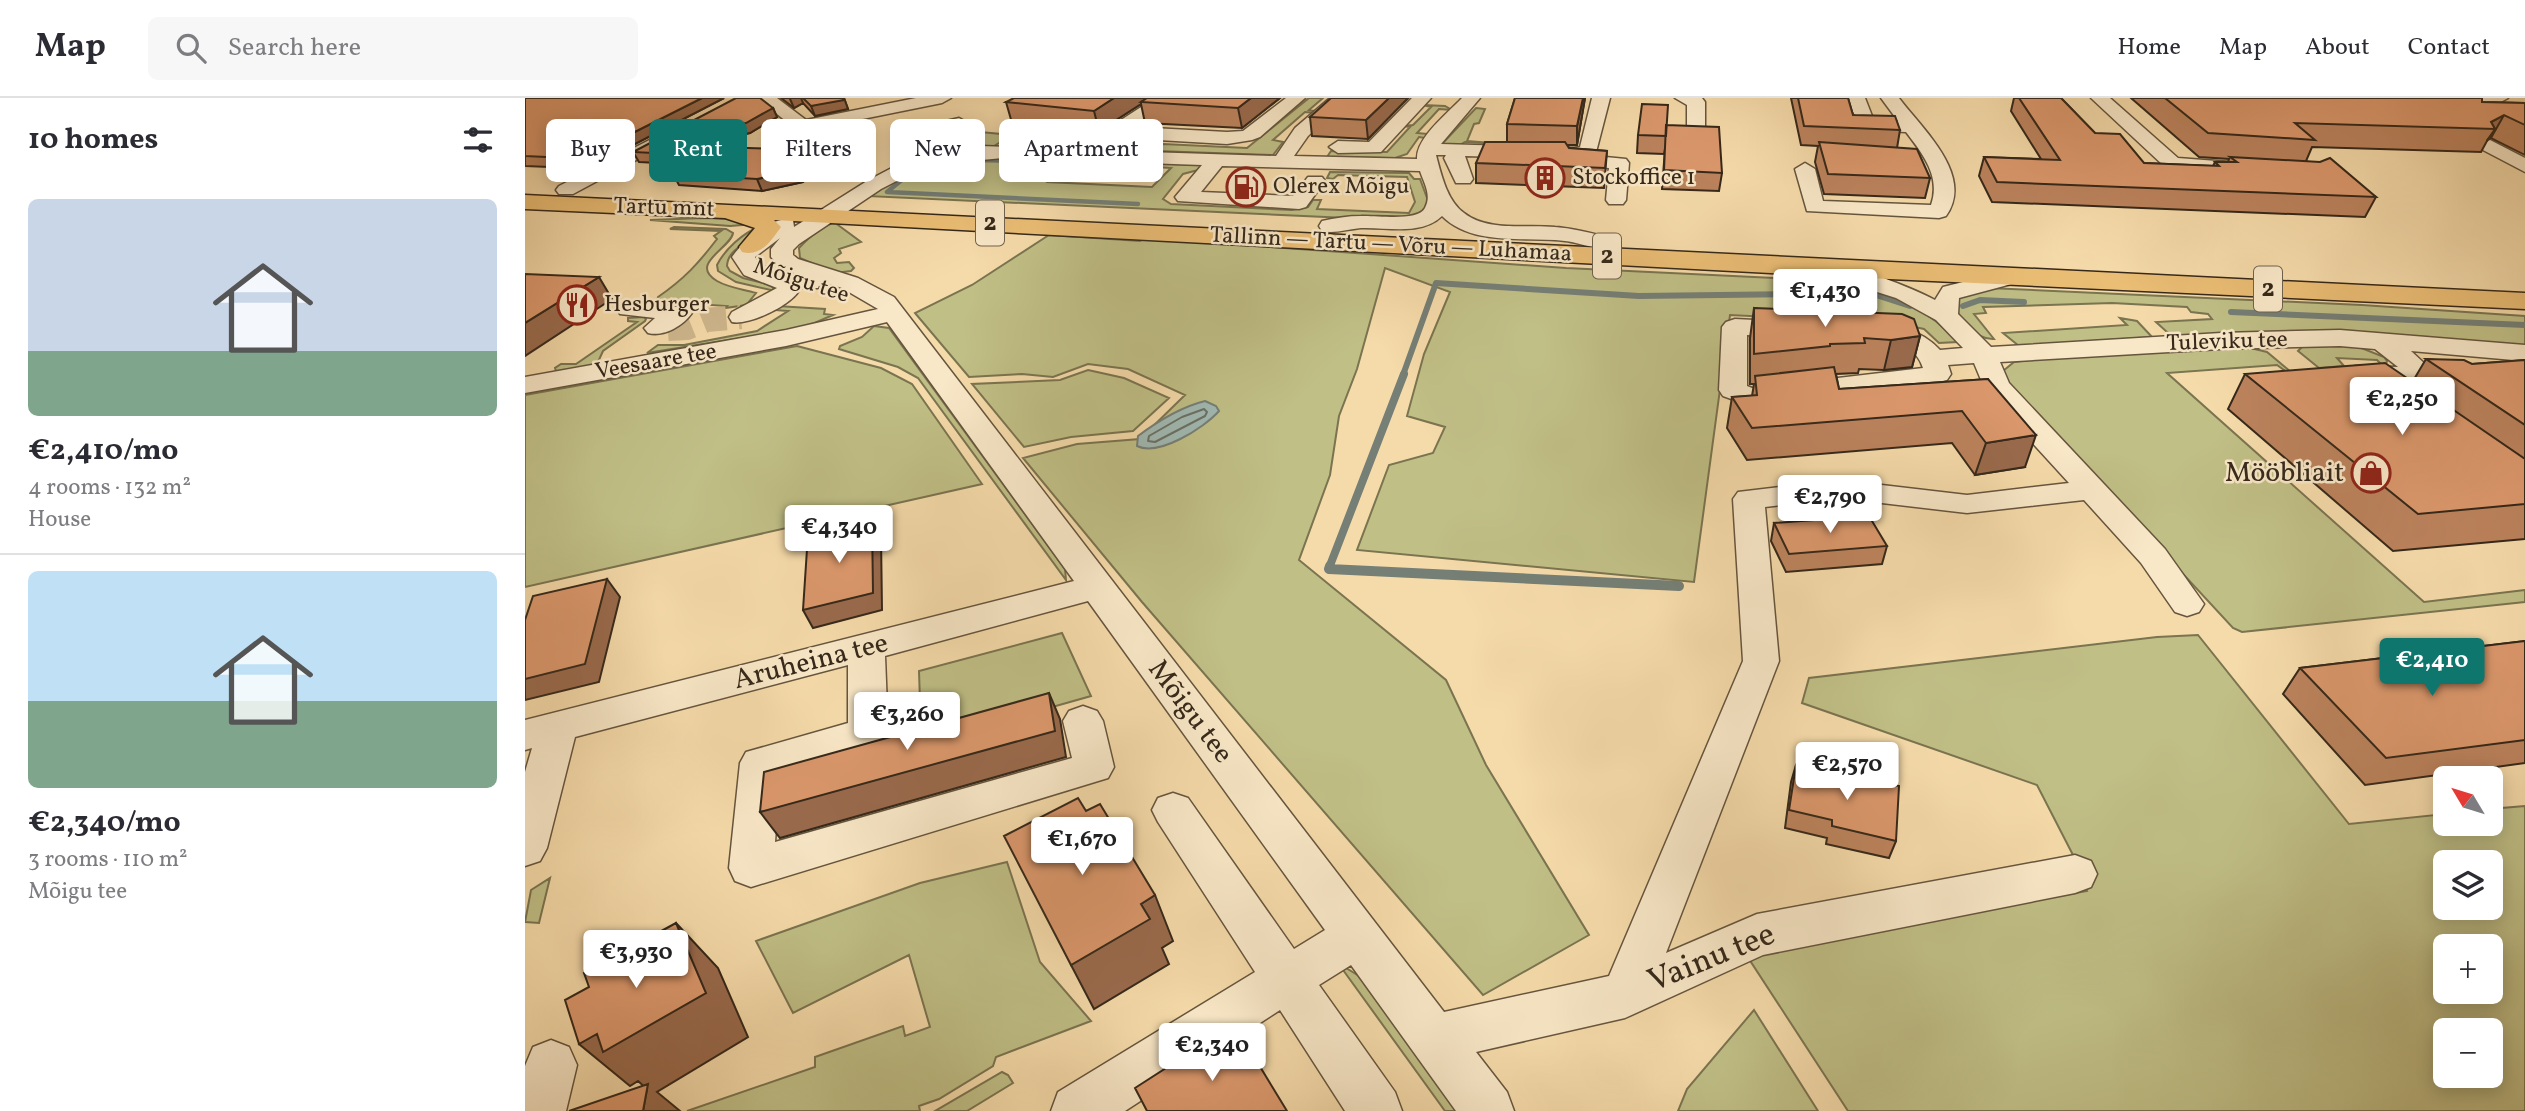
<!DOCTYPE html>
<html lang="en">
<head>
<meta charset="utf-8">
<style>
  :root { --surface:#fff; --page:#f7f7f7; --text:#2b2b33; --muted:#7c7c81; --line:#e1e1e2; --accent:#0f766e }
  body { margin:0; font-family:Vollkorn,serif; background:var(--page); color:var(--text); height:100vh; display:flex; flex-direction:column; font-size:26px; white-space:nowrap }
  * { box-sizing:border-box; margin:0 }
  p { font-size:23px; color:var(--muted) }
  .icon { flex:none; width:38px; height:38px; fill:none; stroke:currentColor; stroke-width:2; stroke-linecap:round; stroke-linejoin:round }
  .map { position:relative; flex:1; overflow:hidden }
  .sheet { display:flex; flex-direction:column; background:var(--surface); width:525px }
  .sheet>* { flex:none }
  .hud { position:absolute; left:21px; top:21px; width:665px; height:63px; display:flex; gap:14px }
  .needle { width:46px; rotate:308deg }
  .tools { position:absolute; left:1908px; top:668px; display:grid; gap:14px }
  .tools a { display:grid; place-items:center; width:70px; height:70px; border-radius:10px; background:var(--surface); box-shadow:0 4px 18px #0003; font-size:35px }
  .price { position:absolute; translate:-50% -60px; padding:0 16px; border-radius:7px; background:#fff; color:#222; font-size:23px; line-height:46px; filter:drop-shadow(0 2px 4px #0008) }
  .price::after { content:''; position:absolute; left:50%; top:42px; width:21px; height:16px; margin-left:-10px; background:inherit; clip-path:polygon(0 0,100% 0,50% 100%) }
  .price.on { background:var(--accent); color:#fff }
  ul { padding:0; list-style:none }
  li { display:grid; align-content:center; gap:14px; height:371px; padding:0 28px }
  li+li { border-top:2px solid var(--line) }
  li span { display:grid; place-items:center; height:217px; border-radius:10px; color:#555 }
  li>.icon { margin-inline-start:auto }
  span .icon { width:126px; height:126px; fill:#fffc; stroke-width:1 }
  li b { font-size:30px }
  h2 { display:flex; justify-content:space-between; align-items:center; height:84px; padding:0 28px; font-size:30px }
  .chip { padding:0 24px; border-radius:10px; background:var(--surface); box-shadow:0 4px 18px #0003; font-size:24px; line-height:63px }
  .chip.on { background:var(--accent); color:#fff }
  header { display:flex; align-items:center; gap:42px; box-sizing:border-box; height:98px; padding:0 35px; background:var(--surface); border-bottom:2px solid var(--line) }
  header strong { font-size:33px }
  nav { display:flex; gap:38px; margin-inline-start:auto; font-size:24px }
  .search { width:490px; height:63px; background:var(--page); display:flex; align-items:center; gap:18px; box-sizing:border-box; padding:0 24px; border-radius:10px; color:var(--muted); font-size:26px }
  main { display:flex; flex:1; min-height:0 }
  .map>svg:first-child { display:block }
</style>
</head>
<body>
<header>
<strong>Map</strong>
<div class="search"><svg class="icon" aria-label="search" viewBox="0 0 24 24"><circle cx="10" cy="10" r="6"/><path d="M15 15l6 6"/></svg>Search here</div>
<nav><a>Home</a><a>Map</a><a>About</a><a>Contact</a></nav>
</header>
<main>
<section class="sheet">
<h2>10 homes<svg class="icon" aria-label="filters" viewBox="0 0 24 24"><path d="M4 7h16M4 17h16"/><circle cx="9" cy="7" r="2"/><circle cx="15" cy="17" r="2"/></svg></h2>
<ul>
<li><span style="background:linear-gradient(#c9d6e8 70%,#7fa58c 0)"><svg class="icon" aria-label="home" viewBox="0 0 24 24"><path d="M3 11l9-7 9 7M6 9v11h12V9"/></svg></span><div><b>€2,410/mo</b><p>4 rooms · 132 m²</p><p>House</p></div></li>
<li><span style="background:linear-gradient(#bfe0f5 60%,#7fa58c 0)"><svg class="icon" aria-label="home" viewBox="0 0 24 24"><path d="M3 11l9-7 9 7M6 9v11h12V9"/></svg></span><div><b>€2,340/mo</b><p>3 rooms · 110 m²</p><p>Mõigu tee</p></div></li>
</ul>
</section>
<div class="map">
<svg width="2000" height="1013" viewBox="0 0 2000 1013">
  <rect width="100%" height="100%" fill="#f6dbaa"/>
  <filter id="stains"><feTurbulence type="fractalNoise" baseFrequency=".00286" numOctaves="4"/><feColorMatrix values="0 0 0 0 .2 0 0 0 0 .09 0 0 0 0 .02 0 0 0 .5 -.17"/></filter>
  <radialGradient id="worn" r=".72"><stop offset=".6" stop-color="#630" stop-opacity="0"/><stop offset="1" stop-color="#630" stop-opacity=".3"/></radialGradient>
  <path fill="#c0bf86" stroke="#7a7450" stroke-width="2" fill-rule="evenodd" d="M784,0H798L784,12L791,13L790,15L780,14L748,42L758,44L748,57L631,53L638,46L722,50Z
    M898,7L920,8L927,12L914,11L892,35L903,36L900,40L894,39L882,56L870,60L802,59L806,53L862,54L885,29L878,28L888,27L906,9Z
    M951,10L960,11L954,25L949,26L942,43L979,46L940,44L931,49L916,47Z
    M423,31L487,37L469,48L400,50L398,46Z
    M492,38L578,46H581L573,51L475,48Z
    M446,59L548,63L523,84L627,89L646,70L615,68L618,65L675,67L681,70L658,76L638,101L646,106L767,112L783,109L788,102H796L792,111L884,115L890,104L882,79L813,77L808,81L802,80L805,74L884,75L889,81H895L905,108L898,117L867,122L341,98L383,72Z
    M178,120L212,121L230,126L205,128L125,122Z
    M318,122L313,127L336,144L314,151L316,155L309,160L312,165L324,164L329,170L326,173L309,175L275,160L274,150C286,137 300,125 318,122Z
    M149,129L201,131L208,135C206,150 163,166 192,183C204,190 218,191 231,195L223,205L229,206L200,210L202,208L171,206L173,204L161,203L154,208L132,205L133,199C159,181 173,166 192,141L189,138L196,133L145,131Z
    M234,129C228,146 203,148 202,168L205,173L218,180L246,187L250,193L211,184L193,173L192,167C200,151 218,135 234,129Z
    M524,137L615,143L620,140L1041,170L1314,183C1358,191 1403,209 1432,244L1414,245L1399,231L1370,225L1205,217L1169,484L832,452L864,367L908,355L920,329L882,318L899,256L925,194L860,170L832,271L814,318L805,377L774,462L921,582L961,667L1064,837L958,897L617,504L498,360L552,346L615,341L660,297L603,271L563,266L528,279L497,276L444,279L390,215L447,187Z
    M1463,190L1837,207L2000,218V248L1653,239L1643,235L1631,224L1687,221L1683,216L1666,214L1662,209L1587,205L1458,209L1461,215L1449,216L1469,241C1451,242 1430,219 1430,202L1435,197Z
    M252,208L300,211L299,216L308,217L278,230L122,255L133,247H159L232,233L263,213L249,212Z
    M119,219L121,221L120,223L78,253L73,264L57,271L31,273L30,270L36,266H51L112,224L103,223V220Z
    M1595,220L1612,223L1627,239L1494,248L1478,235L1602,227Z
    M349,228L364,230L540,471L541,482L393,280L373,269L314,251L315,248L337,239Z
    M1829,247L1859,259L1862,263L1860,270L1852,262L1812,260L1819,268L1794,270L1773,253L1778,248Z
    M272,248L356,270L387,286L457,386L0,489V297Z
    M1717,248L1742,254L1766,274L1763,275L1752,267L1642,275L1899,504L2000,492V504L1717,534L1708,530L1485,289L1478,273L1489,264L1505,262Z
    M563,272L599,280L644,300L608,333L546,339L499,349L447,286L535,282Z
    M537,535L566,598L425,638L396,634L394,573Z
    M1673,537L1824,726L1920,716V726H1965V711L2000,708V1013H1323L1224,861L1293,840L1562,793L1549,759L1512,687L1277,605L1284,580L1632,539ZM1920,765H1965V810H1920ZM1920,849H1965V894H1920ZM1920,933H1965V978H1920Z
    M482,764L515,864L566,923L471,959L468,968L414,1001L394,1008L395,1013H162L290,969V959L378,928L380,938L405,929L384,857L268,915L231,843L395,785Z
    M25,780L14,825L0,824L6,792Z
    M813,865L834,878L933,1013H920Z
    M1229,912L1293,1013H1153L1162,991Z
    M477,974L483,977L488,985L442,1013H410Z"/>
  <path fill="#a0b9b3" stroke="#757f76" stroke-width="2" d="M680,303L691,308L694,313C679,330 633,359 612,348L613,338C633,323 656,309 680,303Z"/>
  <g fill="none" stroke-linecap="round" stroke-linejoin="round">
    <path stroke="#6a7066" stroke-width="2" d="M679,311L682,314L680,318L630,344L623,343L624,338L657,319Z"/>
    <path stroke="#757f76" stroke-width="4.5" d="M446,62L517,63
      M405,68L384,76L362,94L613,106"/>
    <path stroke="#757f76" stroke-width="6" d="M1438,208L1455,202L1499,204
      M1706,214L2000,227
      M878,277L911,185L1114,198L1345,195L1385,208"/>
    <path stroke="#757f76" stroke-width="8" d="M804,470L879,276"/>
    <path stroke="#757f76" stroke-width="10" d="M805,468L804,471L1154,488"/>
    <path stroke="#cfb78d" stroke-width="24" stroke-dasharray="24 12" stroke-linecap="butt" d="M143,231L162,230L182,222L216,219"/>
    <g stroke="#65553e" stroke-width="3">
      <path id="minor" d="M232,0H252L281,22L391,0H426L417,5L278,33L272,32Z
        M630,0H651L590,43H576L574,39L576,35Z
        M761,0H780L735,39L727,42L702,46L633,42L622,54L751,58L770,30L805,0H824L783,38L769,58L892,61C891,40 922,16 937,0H955L916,46L1049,50L1055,49L1067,0H1085L1070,58L1101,61L1104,65L1101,102L1098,106H1084L1081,102L1084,70L1044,67L1041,61L940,58L948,81L945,85H931L919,60L921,57H911C916,76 922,103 939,115C963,134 1001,126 1030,129C1046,130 1062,134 1078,138L1081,143L1078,148C1065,151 1053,144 1040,143C1001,138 948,149 917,118C896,138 863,129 836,130C823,131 810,136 797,133L794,128L797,123C810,120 823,118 836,118C851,117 893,124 900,110C907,97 899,85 895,73L697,68L676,94L768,98L783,79H797L800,83L781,109L774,111L653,103L650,99L677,67L478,60L435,64L393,72L356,91L274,146L268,152V157L273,161L333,180L369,199L919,914L1084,878L1218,563L1208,401L1213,394L1314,382L1442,397L1544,385L1461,294L1449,265L1423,267L1426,276L1422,282L1413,284L1223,307L1198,298L1194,292L1197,229L1201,224L1210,221L1272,224L1281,227L1285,232L1281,237L1272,240L1222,237V288L1227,290L1398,270C1389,242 1363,246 1340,240L1336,235L1340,230C1367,223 1397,232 1415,252L1438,250L1411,222L1371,200L1292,175L1288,170L1292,165C1313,160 1388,190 1410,202L1418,189L1486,172L1494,174L1498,179L1494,184L1434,200L1433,216L1466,249L1696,235L1815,232L2000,247V263L1886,253L1913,278L1910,284L1900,286L1822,282L1818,276L1822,270L1831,268L1873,269L1850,251L1815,248L1696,251L1475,264L1484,285L1640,451L1679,506L1674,514L1662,518L1650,514L1616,465L1559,402L1442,415L1314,400L1240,409L1254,563L1141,855L1232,816L1550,757L1566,763L1572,776L1566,789L1550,795L1238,857L1100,920L951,954L982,994L989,1013H931L826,867L794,887L870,994L877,1013H820L755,912L600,1013H526L533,994L730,874L633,724L627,712L633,700L648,695L663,700L769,851L800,832L563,503L360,558L363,635L357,646L255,675L250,744L547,660L538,623L544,613L558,608L572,613L578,623L589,669L583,680L226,789L210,783L204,770L215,665L221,654L323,625V567L50,639L22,750L15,763L0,768V674L7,650L0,652V622L549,483L362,224L261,248L0,295V279L261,232L353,211L317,190L296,183L293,190H275C270,206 223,228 207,224L204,219L207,214L252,190L219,177L207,159C218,143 247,117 268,122L269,129L342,83L380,63L377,54C388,30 411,25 434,20L443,25L440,29C424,33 403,37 397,54L399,59L455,48L601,53L621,32L628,30L702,34L718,33ZM255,140L246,151V159L257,171L272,176C257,174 238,174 230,159Z
        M887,0H906L856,54L813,55L804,49L813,43L844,44Z
        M1150,0H1177L1180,4V34L1177,38H1165L1162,34V7Z
        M1322,0H1340L1349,23H1373L1356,0H1374C1397,31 1450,77 1421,118L1414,120L1282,113L1270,71L1280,65L1290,71L1298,103L1406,107C1416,79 1398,56 1381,34L1336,32Z
        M1566,0H1585L1653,60L1705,64L1715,70L1705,76L1662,74L1639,68Z
        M1904,0H1983L1974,5L1911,8L1905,7L1902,3Z
        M152,28L161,33L158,37L48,96H34L31,92L34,88Z
        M1965,42L2000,60V74L1958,52L1956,48Z
        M104,204L164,210L167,215C158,228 139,239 123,235L119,230L130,220L95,216L92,211L95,206Z
        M26,942L44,949L52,967L41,1013H0V968L8,949Z"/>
    </g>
    <g stroke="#35281a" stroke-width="3">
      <path id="highway" d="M0,97L2000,195V211L1300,178L249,122L256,129C246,143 236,159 217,154L214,149L230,130L200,120L0,111Z"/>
    </g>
    <use href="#minor" fill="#f9e8c8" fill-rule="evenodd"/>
    <use href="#highway" fill="#ebbe75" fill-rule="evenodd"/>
  </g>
  <path fill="#bc835d" stroke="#35281a" stroke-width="2" d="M0,0H199L77,63L66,62L49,70L0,68Z
    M256,0H319L323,11L290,18L278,5L269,10Z
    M755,0L717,30L620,25L616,6L574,33L487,25L481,4Z
    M883,0L843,41L787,38L785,19Z
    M990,0H1060L1052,47H1042L1044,50L1082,53L1079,90L951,85V65L982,44V26Z
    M1266,0H1323L1328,17L1375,32L1372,50L1405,80L1400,100L1299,96L1290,64L1293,48L1276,47Z
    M1489,0H1536L1570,35L1619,65L1688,68L1690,64H1703L1704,61L1674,59L1606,0H1957V4L2000,5V57L1966,40L1963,41L1956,54L1787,49L1781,63L1851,99L1840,119L1467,104L1454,78L1459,59L1516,61L1486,13Z
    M248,10L252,19L225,35L151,50L153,66L114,64L108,54Z
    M1141,31L1197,75L1194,93L1137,91L1140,51L1139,56L1112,55L1113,37Z
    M154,69L278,84L237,93L154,87L148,76L156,72Z
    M1229,210L1395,238L1387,269L1359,272L1334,271L1333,275L1311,276L1314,291L1463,281L1500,369L1450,377L1427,345L1222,362L1202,330L1207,299L1227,298L1229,286H1225V240Z
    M1901,261L1947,266L2000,262V441L1868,453L1703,311L1720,276L1888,283Z
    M1249,425L1362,448L1357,466L1261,474L1246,443Z
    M2000,543V665L1840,687L1758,596L1775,570Z
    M1271,667L1371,743L1364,760L1301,746L1302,740L1260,730L1266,684Z"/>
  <path fill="#996a4c" stroke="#35281a" stroke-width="2" d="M177,0H199L77,63L72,53Z
    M266,0H276L278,5L269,10L265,1Z
    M314,0H319L323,11L290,18L286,8Z
    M589,0H626L616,4V6L574,33L569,13Z
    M726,0H755L717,30L713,10Z
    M864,0H883L843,41L841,22Z
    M1058,0H1060L1052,47V28Z
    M248,10L252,19L225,35L151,50L153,66L148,56L146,40Z
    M1979,17L1966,40L1963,41L1970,31L1966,24Z
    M60,52L66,62L49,70L43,60Z
    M273,73L278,84L237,93L232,81Z
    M74,179L87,201L0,258V225Z
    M1395,238L1387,269L1359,272L1366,242Z
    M1511,337L1500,369L1450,377L1461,345Z
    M347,421L356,438L357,512L288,530L278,512Z
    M82,481L95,499L74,584L0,602V581Z
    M524,595L535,621L541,659L255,740L235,714Z
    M630,797L648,843L637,850L644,866L569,911L546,867L616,806Z
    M151,825L193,870L223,939L132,994L155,1013H118L122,991L113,983L105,988L54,946Z"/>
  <path fill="#db986c" stroke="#35281a" stroke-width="2" d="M0,0H177L72,53L60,52L43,60L0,58Z
    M211,0H235L248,10L221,25L146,40L148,56L108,54Z
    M278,0H317L319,2L286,8Z
    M489,0H589L569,13L481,4Z
    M622,0H726L713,10L616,4Z
    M806,0H864L841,22L785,19Z
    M990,0H1058L1052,28L982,26Z
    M1273,0H1323L1328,17L1370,18L1375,32L1279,28Z
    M1494,0H1536L1570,35L1595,36L1619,65L1694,68L1690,64H1712L1705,59L1795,64L1805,60L1851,99L1472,84L1459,59L1535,62Z
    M1640,0H1957V4L2000,5V27L1979,17L1966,24L1970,31L1770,25L1790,42L1683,35Z
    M1117,6L1143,7L1141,38L1113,37Z
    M1141,27L1194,29L1197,75L1139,72Z
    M960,44H1040L1044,50L1082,53L1080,70L951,65Z
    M1294,44L1392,51L1405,80L1303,76Z
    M190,49L256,51L273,73L232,81L148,76L161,69H154Z
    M0,176L74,179L0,225Z
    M1229,210L1377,216L1389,221L1395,238L1366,242L1339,240L1340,245L1305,246V248L1229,256Z
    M1901,261L1939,262L1947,266L2000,262V327Z
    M1860,265L2000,361V406L1893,416L1720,276Z
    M1309,269L1314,291L1463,281L1511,337L1461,345L1437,313L1227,330L1207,299L1232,297L1230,278Z
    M1344,418L1362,448L1264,456L1249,425Z
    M347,421L348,495L278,512L283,436Z
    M82,481L60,566L0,581V522L8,498Z
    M2000,543V642L1861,660L1775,570Z
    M524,595L530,633L235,714L239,674Z
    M1271,667L1374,688L1371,743L1307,728V722L1264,712Z
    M553,700L561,713L575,706L630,797L616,806L625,821L546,867L479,738Z
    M151,825L181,895L78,954L72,936L54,946L40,902L64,889L59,875Z
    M694,936L705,954L720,944L762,1013H622L610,990Z
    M123,986L118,1013H44Z"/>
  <defs>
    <g id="building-ring" transform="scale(2.0125)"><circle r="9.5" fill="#f9e8c8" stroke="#8f2418" stroke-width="1.5"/><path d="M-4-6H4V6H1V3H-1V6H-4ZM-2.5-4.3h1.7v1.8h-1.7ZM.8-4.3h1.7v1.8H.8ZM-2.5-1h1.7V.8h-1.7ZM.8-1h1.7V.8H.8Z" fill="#8f2418"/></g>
    <g id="fuel-ring" transform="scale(2.0125)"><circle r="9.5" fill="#f9e8c8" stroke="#8f2418" stroke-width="1.5"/><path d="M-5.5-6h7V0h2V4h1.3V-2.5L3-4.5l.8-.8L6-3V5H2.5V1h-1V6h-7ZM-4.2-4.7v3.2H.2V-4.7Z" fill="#8f2418"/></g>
    <g id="restaurant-ring" transform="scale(2.0125)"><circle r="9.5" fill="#f9e8c8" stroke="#8f2418" stroke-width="1.5"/><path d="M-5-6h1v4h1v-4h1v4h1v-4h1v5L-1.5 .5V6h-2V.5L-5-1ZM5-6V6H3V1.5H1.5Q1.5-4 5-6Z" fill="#8f2418"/></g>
    <g id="shop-ring" transform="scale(2.0125)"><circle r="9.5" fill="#f9e8c8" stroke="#8f2418" stroke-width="1.5"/><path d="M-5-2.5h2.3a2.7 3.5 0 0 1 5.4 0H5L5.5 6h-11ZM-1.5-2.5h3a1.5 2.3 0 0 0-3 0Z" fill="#8f2418"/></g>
  </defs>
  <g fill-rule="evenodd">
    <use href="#building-ring" x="1020" y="80"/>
    <use href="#fuel-ring" x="721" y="89"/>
    <use href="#restaurant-ring" x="52" y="207"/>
    <use href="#shop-ring" x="1846" y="375"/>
  </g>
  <g text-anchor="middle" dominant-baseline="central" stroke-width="5" stroke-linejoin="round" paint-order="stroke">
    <g font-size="23" fill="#35281a" stroke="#f9e8c8" text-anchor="start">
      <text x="1047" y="80">Stockoffice 1</text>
      <text x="748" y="89">Olerex Mõigu</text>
      <text x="79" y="207">Hesburger</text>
    </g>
    <g font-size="23" fill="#35281a" stroke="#f9e8c8">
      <text transform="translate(139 110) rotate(2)">Tartu mnt</text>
      <text transform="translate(866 147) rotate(3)">Tallinn — Tartu — Võru — Luhamaa</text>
      <text transform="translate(276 183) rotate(18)">Mõigu tee</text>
      <text transform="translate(1702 244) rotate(-2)">Tuleviku tee</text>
      <text transform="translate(131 264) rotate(-10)">Veesaare tee</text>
    </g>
    <g fill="#f9e8c8" stroke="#70624e" stroke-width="2">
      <rect x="451" y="102.5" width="28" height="45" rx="5"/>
      <rect x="1068" y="135.5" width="28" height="45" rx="5"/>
      <rect x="1729" y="168.5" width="28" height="45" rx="5"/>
    </g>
    <g font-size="26" font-weight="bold" fill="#35281a">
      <text x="465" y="125">2</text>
      <text x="1082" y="158">2</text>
      <text x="1743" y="191">2</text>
    </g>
    <g font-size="28" fill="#35281a" stroke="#f9e8c8" text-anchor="end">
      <text x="1819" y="375">Mööbliait</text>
    </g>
    <g font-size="28" fill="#35281a" stroke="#f9e8c8">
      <text transform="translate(286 564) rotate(-14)">Aruheina tee</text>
      <text transform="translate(665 614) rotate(53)">Mõigu tee</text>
    </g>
    <g font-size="33" fill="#35281a" stroke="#f9e8c8">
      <text transform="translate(1187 861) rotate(-22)">Vainu tee</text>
    </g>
  </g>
  <rect width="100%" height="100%" filter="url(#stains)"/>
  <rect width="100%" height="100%" fill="url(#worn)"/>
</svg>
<div class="tools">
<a><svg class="needle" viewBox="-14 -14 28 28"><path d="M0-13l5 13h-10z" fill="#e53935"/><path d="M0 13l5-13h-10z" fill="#7c7c81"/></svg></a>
<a><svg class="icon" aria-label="layers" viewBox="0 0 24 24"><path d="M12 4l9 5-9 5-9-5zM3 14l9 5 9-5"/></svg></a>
<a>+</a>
<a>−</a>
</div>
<b class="price" style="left:1300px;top:231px">€1,430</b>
<b class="price" style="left:1877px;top:339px">€2,250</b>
<b class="price" style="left:1305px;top:437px">€2,790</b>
<b class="price" style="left:314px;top:467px">€4,340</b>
<b class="price on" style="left:1907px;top:600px">€2,410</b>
<b class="price" style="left:382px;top:654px">€3,260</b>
<b class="price" style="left:1322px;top:704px">€2,570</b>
<b class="price" style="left:557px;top:779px">€1,670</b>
<b class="price" style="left:111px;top:892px">€3,930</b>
<b class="price" style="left:687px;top:985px">€2,340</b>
<div class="hud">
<a class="chip">Buy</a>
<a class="chip on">Rent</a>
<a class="chip">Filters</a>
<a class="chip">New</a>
<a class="chip">Apartment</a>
</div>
</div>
</main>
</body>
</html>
